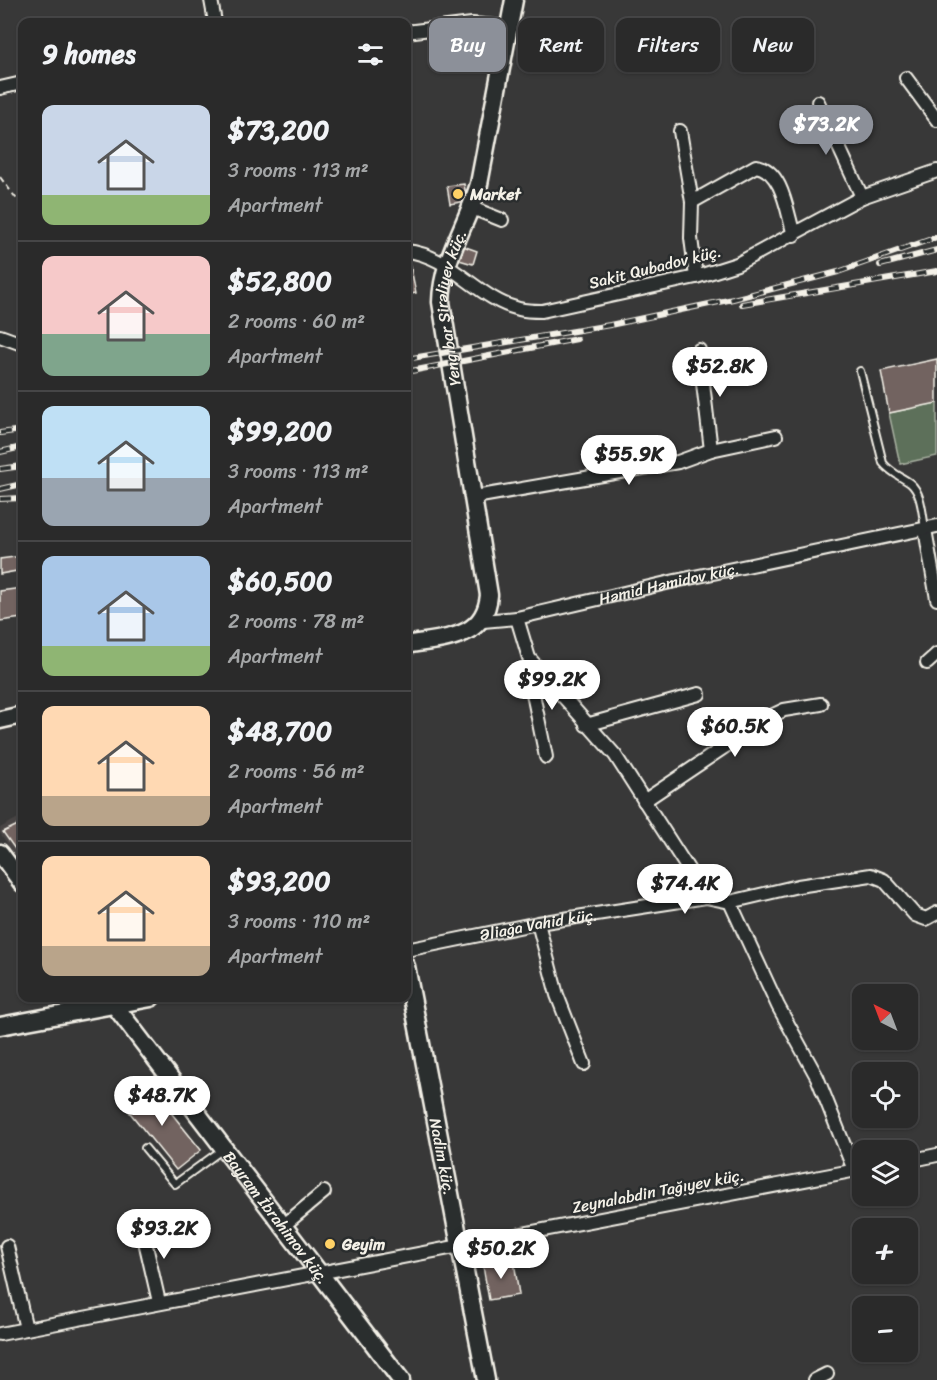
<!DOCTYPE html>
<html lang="en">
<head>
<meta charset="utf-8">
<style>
  :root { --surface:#2a2a2a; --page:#363636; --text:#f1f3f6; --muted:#a5a7a8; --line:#464647; --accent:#8c9099 }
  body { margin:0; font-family:Sriracha,sans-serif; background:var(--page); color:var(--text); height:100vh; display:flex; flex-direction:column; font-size:22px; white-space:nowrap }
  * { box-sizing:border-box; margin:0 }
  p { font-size:20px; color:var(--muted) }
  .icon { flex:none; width:33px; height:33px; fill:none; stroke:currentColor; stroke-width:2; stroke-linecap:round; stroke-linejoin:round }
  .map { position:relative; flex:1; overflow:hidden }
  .drawer { position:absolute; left:18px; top:18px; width:393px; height:984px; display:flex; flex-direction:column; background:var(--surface); border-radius:12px; box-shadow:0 2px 4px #0004,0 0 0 2px var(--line) }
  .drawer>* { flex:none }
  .hud { position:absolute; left:429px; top:18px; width:417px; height:54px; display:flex; gap:12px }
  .needle { width:39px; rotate:318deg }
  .tools { position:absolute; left:852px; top:984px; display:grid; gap:12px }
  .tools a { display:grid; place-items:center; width:66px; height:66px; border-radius:12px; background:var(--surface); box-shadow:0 2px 4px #0004,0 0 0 2px var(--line); font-size:30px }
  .price { position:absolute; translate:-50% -51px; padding:0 14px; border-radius:21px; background:#fff; color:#222; font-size:20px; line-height:39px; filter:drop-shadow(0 2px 3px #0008) }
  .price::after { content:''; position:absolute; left:50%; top:36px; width:18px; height:14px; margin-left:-9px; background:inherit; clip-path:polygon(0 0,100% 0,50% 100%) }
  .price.selected { background:var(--accent); color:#fff }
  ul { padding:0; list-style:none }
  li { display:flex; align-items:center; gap:18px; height:150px; padding:0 24px }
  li+li { border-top:2px solid var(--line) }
  li span { display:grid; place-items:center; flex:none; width:168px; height:120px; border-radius:12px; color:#555 }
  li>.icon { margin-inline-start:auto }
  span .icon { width:72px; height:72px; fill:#fffc; stroke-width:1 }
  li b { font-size:26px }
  h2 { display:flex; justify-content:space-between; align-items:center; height:72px; padding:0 24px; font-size:26px }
  .pill { padding:0 21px; border-radius:12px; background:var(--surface); box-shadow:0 2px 4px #0004,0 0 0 2px var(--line); font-size:21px; line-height:54px }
  .pill.selected { background:var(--accent); color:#fff }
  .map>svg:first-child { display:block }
</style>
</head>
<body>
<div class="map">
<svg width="937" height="1380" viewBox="0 0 937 1380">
  <rect width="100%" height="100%" fill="#383838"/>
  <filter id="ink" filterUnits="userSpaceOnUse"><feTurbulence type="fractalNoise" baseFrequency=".0167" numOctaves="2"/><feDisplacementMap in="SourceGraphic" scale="12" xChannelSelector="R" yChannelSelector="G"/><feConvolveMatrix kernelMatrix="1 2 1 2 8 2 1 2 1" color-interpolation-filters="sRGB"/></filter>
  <g filter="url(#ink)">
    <path fill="#494544" d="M22,816V866L0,833V828Z"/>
    <path fill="#5d705a" stroke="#a8b0a1" stroke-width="1.5" d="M937,403V456L900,464L889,413Z"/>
    <path fill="#726461" stroke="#f4f1e8" stroke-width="1.5" d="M464,184L467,201L450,204L447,186Z
      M463,246L477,251L473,264L459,260Z
      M410,263L416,293L406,295V264Z
      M937,359V403L889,413L881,371Z
      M22,556V570L0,574V559Z
      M22,588V618L0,621V591Z
      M22,823V859L3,832Z
      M148,1084L201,1150L176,1170L123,1104Z
      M514,1261L519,1295L489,1300L483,1266Z"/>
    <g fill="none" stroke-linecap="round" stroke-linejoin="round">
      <g stroke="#f4f1e8" stroke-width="10">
        <path id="lane" d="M860,371L883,463C891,473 900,476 910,483C922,493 922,513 925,528
          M145,1148L175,1184L223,1149"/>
      </g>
      <g stroke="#f4f1e8" stroke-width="16">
        <g id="street">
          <path d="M211,0L215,22"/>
          <path d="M406,32L472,24L508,27"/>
          <path d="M906,78L937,120"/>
          <path d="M0,88L22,83"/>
          <path d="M818,102L862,197"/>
          <path d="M680,131L692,202L691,238L696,277"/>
          <path d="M692,202L756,166C783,170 787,213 794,235"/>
          <path d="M472,208L502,220"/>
          <path d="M406,251C451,255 477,299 519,309C526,311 535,311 542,311L696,277L737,264L862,197L937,171"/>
          <path d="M0,336L22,344"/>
          <path d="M699,350L711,450"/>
          <path d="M475,497L678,462L711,450L776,436"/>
          <path d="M925,529L937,599"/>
          <path d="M517,618L529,658L615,755L706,897"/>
          <path id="s1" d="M483,621L517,618L675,581L937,526"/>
          <path d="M927,663L937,654"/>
          <path d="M534,664L531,684L546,757"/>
          <path d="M586,725L699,694"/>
          <path d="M644,801L769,717L784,710L821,704"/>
          <path d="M730,902L778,1006L817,1077L854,1170"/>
          <path d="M538,923L557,995L584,1064"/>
          <path id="s2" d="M406,950L538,923L706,897L730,902L798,886L871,875L884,880L915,915L926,919L937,913"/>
          <path d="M908,1161L937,1155"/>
          <path d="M141,1224L159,1302"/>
          <path d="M283,1226L324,1192"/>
          <path d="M7,1246L26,1329"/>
          <path d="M0,1334L862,1169"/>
          <path d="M815,1380L827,1374"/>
        </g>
      </g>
      <g stroke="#f4f1e8" stroke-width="21">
        <g id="secondary">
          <path id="s3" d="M406,645C443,638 485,640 489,595L441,302C442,259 467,225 479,184L514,0"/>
          <path d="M0,720L22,715"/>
          <path d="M0,853L22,883"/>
          <path id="s4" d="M406,966L486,1380"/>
          <path id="s5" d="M109,998L401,1380"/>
          <path d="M0,1026L151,998"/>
        </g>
      </g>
      <path stroke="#f4f1e8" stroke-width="2" stroke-dasharray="6 4.5" stroke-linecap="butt" d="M0,177L22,206"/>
      <use href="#lane" stroke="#2a2d2e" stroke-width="6"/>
      <use href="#street" stroke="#2a2d2e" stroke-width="12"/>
      <use href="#secondary" stroke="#2a2d2e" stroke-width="16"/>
      <g stroke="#f4f1e8" stroke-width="6">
        <path id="rail" d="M880,265L937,250
          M742,304L937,271
          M406,359L610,325L733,299L838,272L937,237
          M406,372L577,339
          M0,433L22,430
          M0,452L22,447
          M0,469L22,466
          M0,489L22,484
          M0,499L22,498"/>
      </g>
      <use href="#rail" stroke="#2a2d2e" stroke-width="4" stroke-dasharray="11" stroke-linecap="butt"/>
    </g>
  </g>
  <g fill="#ffd166" stroke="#2a2d2e" stroke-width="2">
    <circle cx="458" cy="194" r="6"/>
    <circle cx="330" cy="1244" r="6"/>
  </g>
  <g text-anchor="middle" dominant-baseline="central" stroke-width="5" stroke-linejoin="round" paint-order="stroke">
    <g font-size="16" font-weight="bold" fill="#f4f1e8" stroke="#2a2d2e" text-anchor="start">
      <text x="470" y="194">Market</text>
      <text x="342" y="1244">Geyim</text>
    </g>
    <g font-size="16" fill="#f4f1e8" stroke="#2a2d2e">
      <text transform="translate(655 267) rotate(-14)">Sakit Qubadov küç.</text>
      <text stroke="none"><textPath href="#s3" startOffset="399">Yengibar Şirəliyev küç.</textPath></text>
      <text stroke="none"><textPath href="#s1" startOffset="190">Həmid Həmidov küç.</textPath></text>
      <text stroke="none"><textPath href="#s2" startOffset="135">Əliağa Vahid küç.</textPath></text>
      <text stroke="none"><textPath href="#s4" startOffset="194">Nadim küç.</textPath></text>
      <text transform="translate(658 1191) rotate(-11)">Zeynalabdin Tağıyev küç.</text>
      <text stroke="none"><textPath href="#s5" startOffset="276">Bayram İbrahimov küç.</textPath></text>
    </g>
  </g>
</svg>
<div class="tools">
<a><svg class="needle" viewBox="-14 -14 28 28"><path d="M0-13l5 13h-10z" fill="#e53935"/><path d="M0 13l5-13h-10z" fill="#a5a7a8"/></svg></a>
<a><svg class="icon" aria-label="locate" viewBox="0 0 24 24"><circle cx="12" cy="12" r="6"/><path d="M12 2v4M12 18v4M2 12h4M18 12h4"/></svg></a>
<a><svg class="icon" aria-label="layers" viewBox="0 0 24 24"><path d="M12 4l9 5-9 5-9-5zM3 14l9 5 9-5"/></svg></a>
<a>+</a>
<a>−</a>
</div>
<b class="price selected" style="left:826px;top:156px">$73.2K</b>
<b class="price" style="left:720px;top:398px">$52.8K</b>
<b class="price" style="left:629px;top:486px">$55.9K</b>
<b class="price" style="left:552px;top:711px">$99.2K</b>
<b class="price" style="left:735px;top:758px">$60.5K</b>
<b class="price" style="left:685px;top:915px">$74.4K</b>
<b class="price" style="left:162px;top:1127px">$48.7K</b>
<b class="price" style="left:164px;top:1260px">$93.2K</b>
<b class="price" style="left:501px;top:1280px">$50.2K</b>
<div class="hud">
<a class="pill selected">Buy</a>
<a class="pill">Rent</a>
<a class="pill">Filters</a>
<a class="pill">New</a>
</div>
<section class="drawer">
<h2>9 homes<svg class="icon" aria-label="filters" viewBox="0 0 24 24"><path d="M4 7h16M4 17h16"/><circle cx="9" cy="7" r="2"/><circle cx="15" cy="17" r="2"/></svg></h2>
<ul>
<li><span style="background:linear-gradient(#c9d6e8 75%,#8fb573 0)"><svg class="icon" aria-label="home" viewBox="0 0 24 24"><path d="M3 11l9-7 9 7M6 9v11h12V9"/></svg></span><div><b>$73,200</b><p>3 rooms · 113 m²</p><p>Apartment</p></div></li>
<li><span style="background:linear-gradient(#f6c9c9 65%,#7fa58c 0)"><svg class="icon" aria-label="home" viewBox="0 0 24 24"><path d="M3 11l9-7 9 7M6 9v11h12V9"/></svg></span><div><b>$52,800</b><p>2 rooms · 60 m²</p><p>Apartment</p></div></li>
<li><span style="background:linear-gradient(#bfe0f5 60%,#9aa5b1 0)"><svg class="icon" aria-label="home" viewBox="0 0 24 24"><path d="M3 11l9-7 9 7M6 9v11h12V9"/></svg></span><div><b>$99,200</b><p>3 rooms · 113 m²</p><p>Apartment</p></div></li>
<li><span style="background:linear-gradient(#a9c7e8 75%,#8fb573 0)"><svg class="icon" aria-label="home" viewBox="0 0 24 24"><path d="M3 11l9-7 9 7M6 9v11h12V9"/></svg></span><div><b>$60,500</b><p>2 rooms · 78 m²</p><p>Apartment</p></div></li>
<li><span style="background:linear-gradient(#ffd9b3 75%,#b9a48a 0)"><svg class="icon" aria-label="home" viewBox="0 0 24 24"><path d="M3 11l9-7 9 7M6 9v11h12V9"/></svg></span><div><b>$48,700</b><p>2 rooms · 56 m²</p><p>Apartment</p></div></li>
<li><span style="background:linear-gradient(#ffd9b3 75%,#b9a48a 0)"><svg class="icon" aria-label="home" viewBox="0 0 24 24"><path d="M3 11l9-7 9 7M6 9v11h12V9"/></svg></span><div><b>$93,200</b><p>3 rooms · 110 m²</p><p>Apartment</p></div></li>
</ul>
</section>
</div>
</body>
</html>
